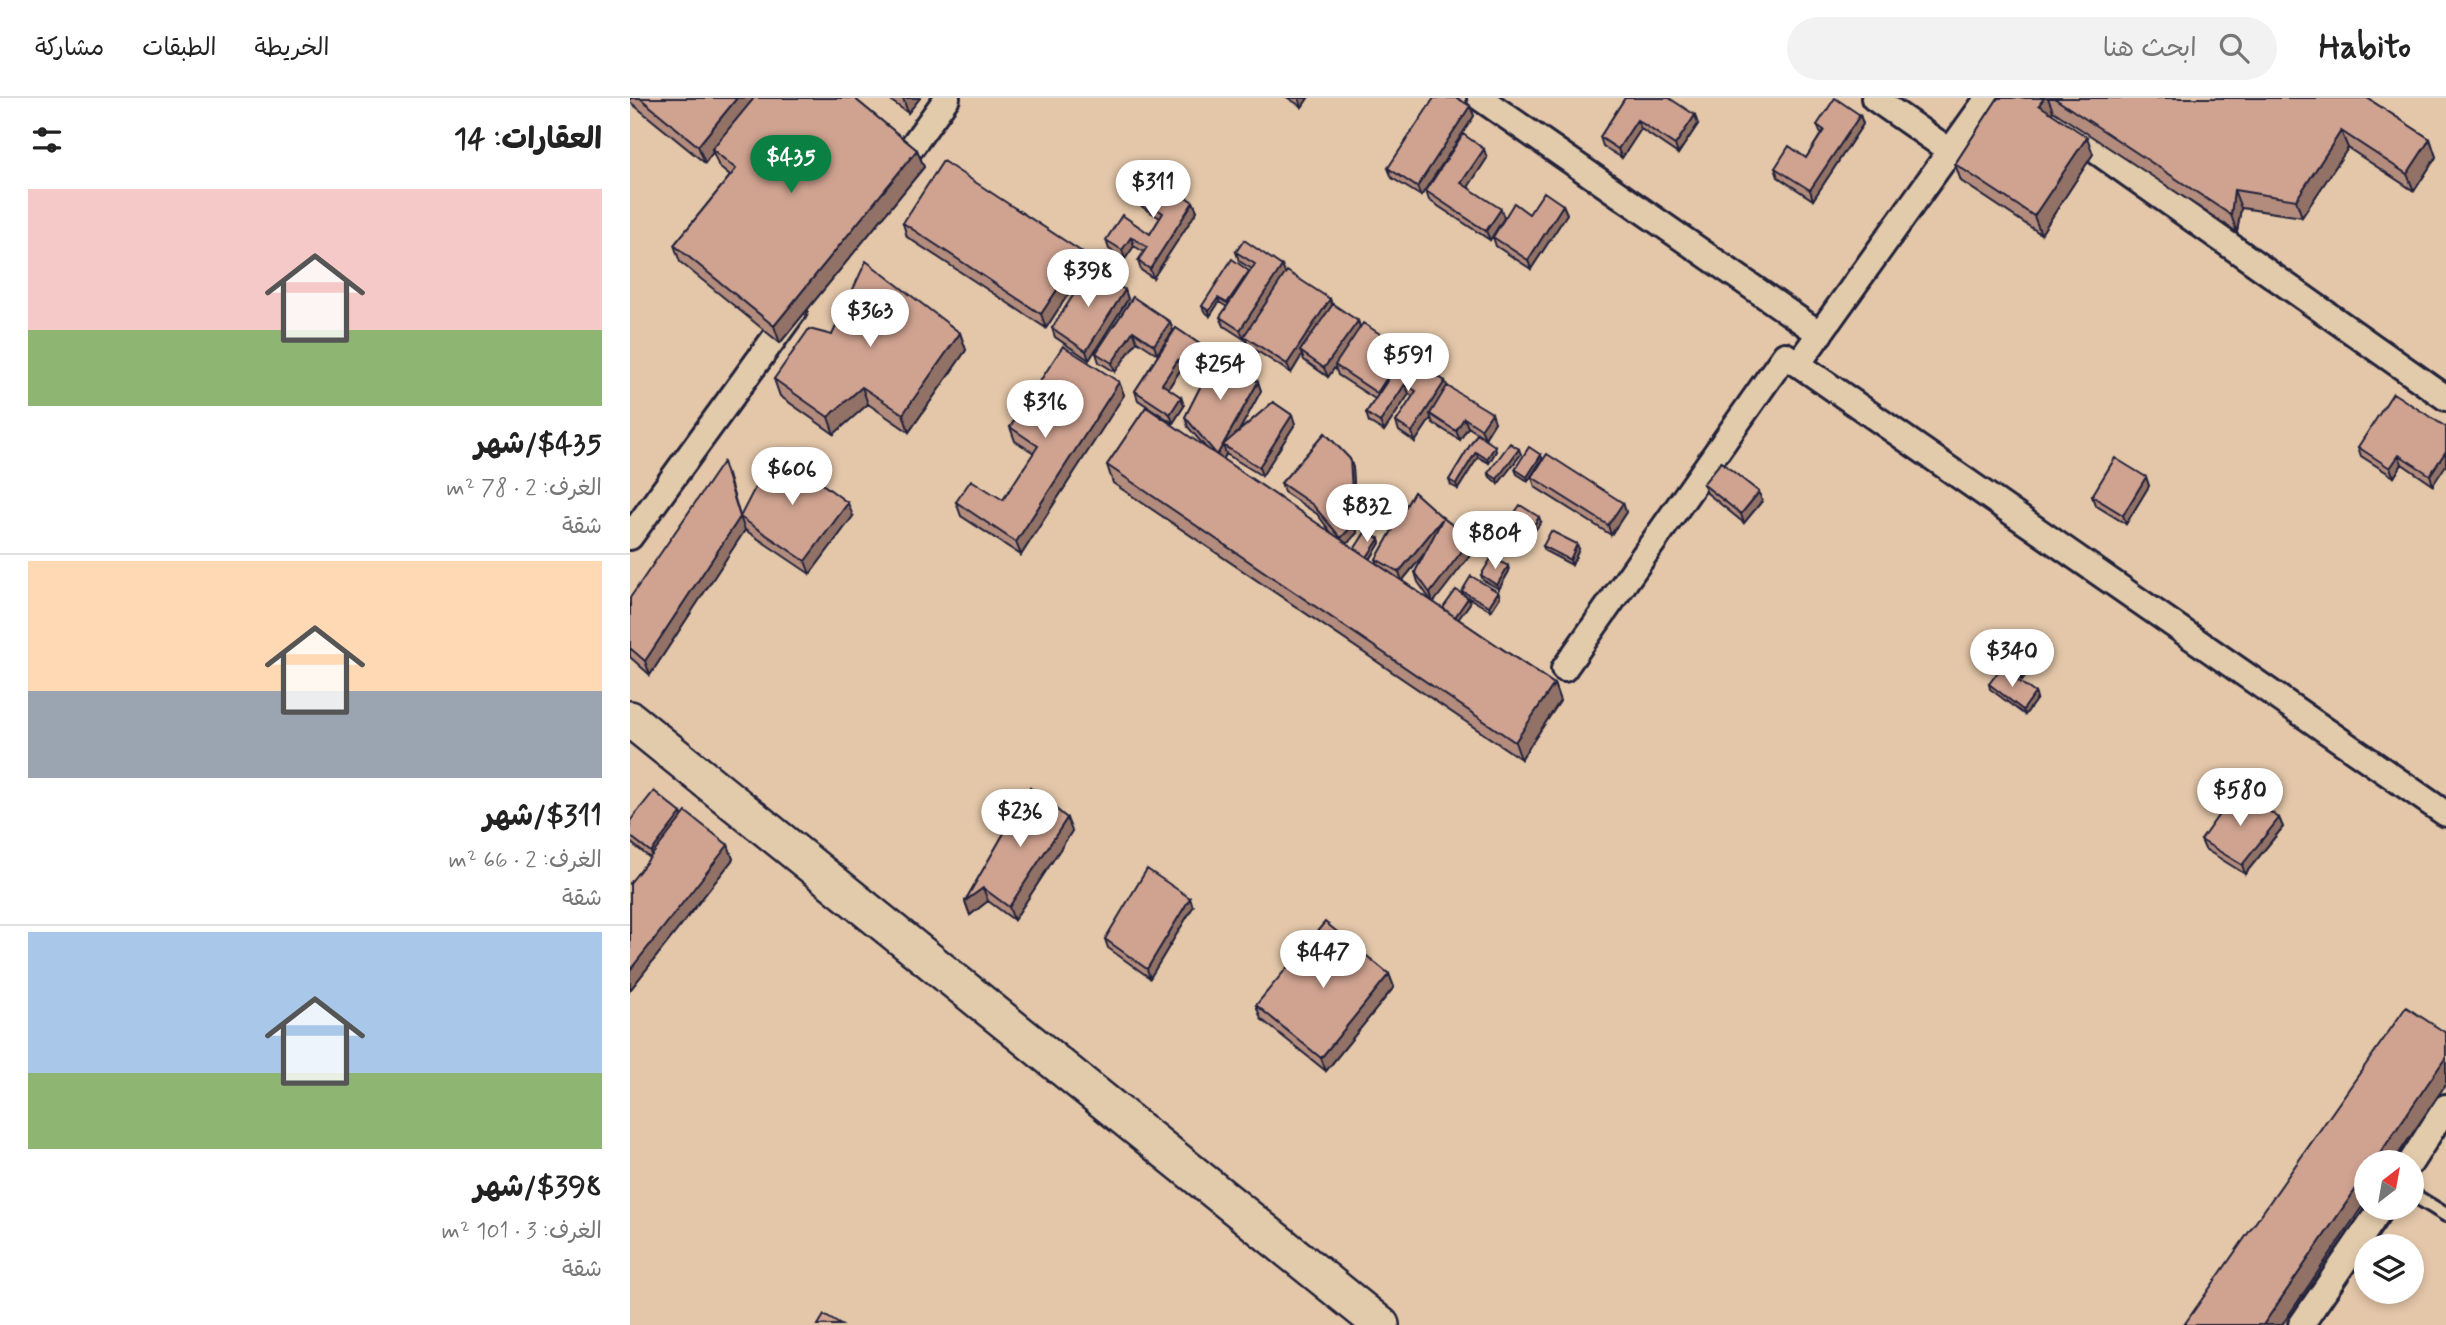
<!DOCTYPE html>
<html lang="ar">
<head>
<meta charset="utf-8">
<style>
  :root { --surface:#fff; --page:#f2f2f2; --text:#222; --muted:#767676; --line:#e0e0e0; --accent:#0b8043 }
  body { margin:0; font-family:Mynerve,"Playpen Sans Arabic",sans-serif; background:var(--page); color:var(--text); direction:rtl; height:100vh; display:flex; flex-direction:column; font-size:26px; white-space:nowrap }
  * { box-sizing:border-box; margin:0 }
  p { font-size:23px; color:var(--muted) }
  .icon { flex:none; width:38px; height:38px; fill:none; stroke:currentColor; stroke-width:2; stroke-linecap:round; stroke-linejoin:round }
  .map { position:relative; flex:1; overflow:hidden; direction:ltr }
  .sheet { display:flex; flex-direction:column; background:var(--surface); width:630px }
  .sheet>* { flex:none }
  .needle { width:46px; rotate:31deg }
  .tools { position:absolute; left:1724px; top:1052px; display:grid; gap:14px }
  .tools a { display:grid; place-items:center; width:70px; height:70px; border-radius:50%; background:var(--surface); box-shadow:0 4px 10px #0003; font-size:35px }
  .price { position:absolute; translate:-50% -60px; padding:0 16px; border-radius:24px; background:#fff; color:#222; font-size:23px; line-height:46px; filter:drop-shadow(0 2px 4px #0008) }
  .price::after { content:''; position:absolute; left:50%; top:42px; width:21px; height:16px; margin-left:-10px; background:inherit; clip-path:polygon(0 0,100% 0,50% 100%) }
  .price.selected { background:var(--accent); color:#fff }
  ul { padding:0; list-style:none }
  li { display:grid; align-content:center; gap:14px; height:371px; padding:0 28px }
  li+li { border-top:2px solid var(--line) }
  li span { display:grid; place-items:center; height:217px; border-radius:0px; color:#555 }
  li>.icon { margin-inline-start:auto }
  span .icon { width:126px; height:126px; fill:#fffc; stroke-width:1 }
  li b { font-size:30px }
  h2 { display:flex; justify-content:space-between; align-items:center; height:84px; padding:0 28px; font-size:30px }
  header { display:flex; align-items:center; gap:42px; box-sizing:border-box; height:98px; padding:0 35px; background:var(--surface); border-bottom:2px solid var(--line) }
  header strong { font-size:33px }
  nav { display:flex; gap:38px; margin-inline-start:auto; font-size:24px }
  .search { width:490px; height:63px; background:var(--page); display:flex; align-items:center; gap:18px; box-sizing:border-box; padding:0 24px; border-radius:38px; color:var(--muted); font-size:26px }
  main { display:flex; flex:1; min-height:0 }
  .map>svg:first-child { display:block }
</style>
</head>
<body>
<header>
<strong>Habito</strong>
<div class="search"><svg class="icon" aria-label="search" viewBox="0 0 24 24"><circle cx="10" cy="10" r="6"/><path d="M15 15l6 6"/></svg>ابحث هنا</div>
<nav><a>الخريطة</a><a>الطبقات</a><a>مشاركة</a></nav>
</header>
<main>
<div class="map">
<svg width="1816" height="1227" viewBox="0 0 1816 1227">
  <rect width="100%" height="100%" fill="#e4c7a9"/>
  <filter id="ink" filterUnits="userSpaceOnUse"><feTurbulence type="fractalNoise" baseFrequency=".0143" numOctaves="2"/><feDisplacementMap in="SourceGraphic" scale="14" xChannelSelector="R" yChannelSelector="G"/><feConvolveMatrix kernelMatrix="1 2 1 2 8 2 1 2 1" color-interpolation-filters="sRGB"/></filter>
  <g filter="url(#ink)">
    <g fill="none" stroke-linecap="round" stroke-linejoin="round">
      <g stroke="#22223b" stroke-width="18">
        <path id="service" d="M1782,1096L1816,1117"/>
      </g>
      <g stroke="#22223b" stroke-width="30">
        <path id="minor" d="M850,0L1190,236
          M1244,0L1320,53
          M1391,0L1816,300
          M263,75L317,0
          M1168,266L1358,0
          M0,439L164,213
          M934,571L1155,257L1816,716
          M1781,1064L1816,1009
          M1671,1227L1751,1110"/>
      </g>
      <g stroke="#22223b" stroke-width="40">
        <path id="secondary" d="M0,621L751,1227"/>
      </g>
      <use href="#service" stroke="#e2cbab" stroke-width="12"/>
      <use href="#minor" stroke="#e2cbab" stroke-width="24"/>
      <use href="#secondary" stroke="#e2cbab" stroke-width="35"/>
    </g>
    <path fill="#b38c7d" stroke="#22223b" stroke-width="2" fill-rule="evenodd" d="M0,0H224L287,52L294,69L150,245L50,164L44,147L100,78L89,69L83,54L75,65L0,4Z
      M257,0H290L278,15Z
      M658,0H678L672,9Z
      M995,0L1068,26L1048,56L1011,31L992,60L973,48L970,39Z
      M1368,0H1737L1800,41L1806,59L1784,93L1718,50L1672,119L1611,110L1607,134L1423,13L1421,15L1463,56L1411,136L1331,83L1325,66Z
      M840,8L844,18L791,98L762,80L758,70Z
      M1230,17L1233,26L1183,102L1148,79L1145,70L1176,60L1191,36L1187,27Z
      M857,60L838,89L874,120L860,142L799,102L796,93Z
      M505,97L563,104L567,113L523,180L511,172L508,163L514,154L504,148L495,161L479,151L476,142L520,136L530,120L508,106Z
      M933,107L937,116L901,171L866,148L863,139L899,116Z
      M273,125L457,167L416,230L277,139Z
      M606,154L655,176L700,201L702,207L728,223L730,229L775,252L777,257L865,324L855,340L838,329L830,342L803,325L801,320L785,344L769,333L766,324L783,298L779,296L754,333L739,324L736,315L745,301L708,277L705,269L698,279L674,262L672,257L661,275L618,247L615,240L614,241L594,228L590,219L597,209L589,204L580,218L574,213L572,208L620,174L622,171L609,163Z
      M495,192L498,201L459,262L425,239L422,230Z
      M503,199L540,224L543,233L527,256L507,243L485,274L469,264L466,255Z
      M546,230L574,249L577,258L563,279L551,271L538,291L551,299L554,308L543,325L508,302L505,293Z
      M330,235L336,252L279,334L238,306L204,336L150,298L144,281L202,237Z
      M587,256L628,284L631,293L609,333L643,304L662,317L665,326L632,378L596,356L593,362L703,437L687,416L654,394L651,385L695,335L720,361L723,370L727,435L717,446L725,451L736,433L749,441L750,445L740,462L748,467L746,461L784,394L813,420L841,441L845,451L803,504L813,511V510L826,492L838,500L840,505L828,521L924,586L930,603L891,661L483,385L477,367L516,309L578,352L558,329L555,319ZM795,455L785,474L788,484L802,504L771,482L772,483Z
      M489,284L494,297L391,457L331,418L326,404L373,402L404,355L385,343L380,329Z
      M1816,329L1803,387L1772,366L1764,379L1731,358L1728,349Z
      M847,336L866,353L859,365L848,359L828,391L821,387L819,382Z
      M891,356L868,386L860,379L858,375Z
      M911,357L912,361L898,383L887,376L885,371Z
      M98,377L110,418H223L180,476L115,432L20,577L0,559V500Z
      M902,379L993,405L996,414L981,437L905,389Z
      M1516,379L1519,388L1496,426L1465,407L1462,398Z
      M1073,386L1129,394L1132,403L1114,425L1077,395Z
      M879,423L911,424L899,440L881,428Z
      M913,448L949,451L942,467L915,453Z
      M878,468L879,473L869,491L853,482L851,477Z
      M832,493L868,494L870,499L861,513L834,497Z
      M1412,555L1392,582L1374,572L1372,567Z
      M1359,586L1405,595L1407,600L1395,617L1360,591Z
      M400,690L442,733L384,822L358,803L340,817L335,803Z
      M51,715L52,718L98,747L103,761L0,892V785L20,760L0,744V723Z
      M1649,720L1653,729L1615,776L1575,751L1571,742Z
      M563,809L520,880L478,850L475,841Z
      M759,876L764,889L696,973L631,921L626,907Z"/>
    <path fill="#927266" stroke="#22223b" stroke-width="2" d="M107,0H128L82,51L83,54L75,65L68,48Z
      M273,0H290L278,15Z
      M669,0H678L672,9Z
      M1414,0H1418L1423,13L1415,25L1409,7Z
      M840,8L844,18L791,98L787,89Z
      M1065,17L1068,26L1048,56L1045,47Z
      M1230,17L1233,26L1183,102L1180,92Z
      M1007,22L1011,31L992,60L988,51Z
      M1711,33L1718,50L1672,119L1666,102Z
      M1457,39L1463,56L1411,136L1404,118Z
      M1800,41L1806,59L1784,93L1777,76Z
      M854,51L857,60L835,94L831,85Z
      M287,52L294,69L150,245L144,228Z
      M1604,92L1611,110L1607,134L1601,117Z
      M563,104L567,113L523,180L520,171Z
      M933,107L937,116L901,171L898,162Z
      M871,111L874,120L860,142L856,133Z
      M501,139L504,148L495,161L492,152Z
      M452,154L457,167L416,230L411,216Z
      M652,168L656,177L614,241L610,232Z
      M495,192L498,201L459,262L456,253Z
      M588,200L589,204L580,218L579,213Z
      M700,201L703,210L670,253L672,257L661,275L657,266Z
      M728,223L731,232L698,279L694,270Z
      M540,224L543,233L527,256L524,247Z
      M503,233L507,243L485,274L482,265Z
      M330,235L336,252L279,334L273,316Z
      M574,249L577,258L563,279L560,270Z
      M775,252L778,261L750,304L747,295Z
      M548,262L551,271L535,295L532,286Z
      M815,283L819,292L800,316L801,320L785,344L782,334Z
      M489,284L494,297L391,457L386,444Z
      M628,284L631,293L599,351L593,347Z
      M775,286L779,296L754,333L750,324Z
      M232,289L238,306L204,336L198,319Z
      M551,299L554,308L543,325L540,316Z
      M862,315L865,324L855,340L851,331Z
      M662,317L665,326L632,378L629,369Z
      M834,320L838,329L830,342L826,333Z
      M593,347L596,356L591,366L587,357Z
      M865,348L866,353L859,365L857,361Z
      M889,351L891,356L868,386L867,381Z
      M1816,353V367L1803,387L1800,377Z
      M846,354L848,359L828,391L826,386Z
      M911,357L912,361L898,383L897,379Z
      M1769,357L1772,366L1764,379L1760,370Z
      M720,361L723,370L727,435L714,449L711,440Z
      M1516,379L1519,388L1496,426L1493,417Z
      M1129,394L1132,403L1114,425L1111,416Z
      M218,405L223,418L180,476L175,463Z
      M993,405L996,414L981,437L978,427Z
      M110,419L115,432L20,577L15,563Z
      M909,419L911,424L899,440L898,436Z
      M813,420L816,429L772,483L769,474Z
      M749,441L750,445L739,463L737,459Z
      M841,441L845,451L803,505L800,495Z
      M947,446L949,451L942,467L940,462Z
      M878,468L879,473L869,491L867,487Z
      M868,494L870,499L861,513L859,508Z
      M838,500L840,505L827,523L825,519Z
      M1410,551L1412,555L1392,582L1390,578Z
      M924,586L930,603L891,661L885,644Z
      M1405,595L1407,600L1395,617L1393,612Z
      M51,715L55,724L24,763L21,754Z
      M437,720L442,733L384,822L379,809Z
      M1649,720L1653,729L1615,776L1612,767Z
      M98,747L103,761L0,892V872Z
      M353,790L358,803L340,817L335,803Z
      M560,800L563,809L520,880L517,871Z
      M759,876L764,889L696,973L691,960Z
      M1816,959V986L1763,1064H1744Z
      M1736,1076V1103L1652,1227H1633Z"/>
    <path fill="#d0a391" stroke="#22223b" stroke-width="2" d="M10,0H107L68,48Z
      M124,0H224L287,52L144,228L44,147L106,71L82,51Z
      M804,0H827L840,8L787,89L758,70Z
      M995,0H1039L1065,17L1045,47L1007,22L988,51L970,39Z
      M1205,0L1230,17L1180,92L1145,70L1159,48L1176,60L1194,32L1187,27Z
      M1368,0H1414L1409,7L1457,39L1404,118L1325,66Z
      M1424,0H1737L1800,41L1777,76L1711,33L1666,102L1604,92L1601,117Z
      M833,36L854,51L831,85L871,111L856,133L796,93Z
      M313,63L452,154L411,216L273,125Z
      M520,75L563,104L520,171L508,163L517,149L501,139L492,152L476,142L492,117L520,136L533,115L505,97Z
      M914,94L933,107L898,162L863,139L884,105L899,116Z
      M614,142L652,168L610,232L590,219L625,166L606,154Z
      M602,161L619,173L597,205L588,200L579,213L572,208Z
      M236,163L330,235L273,316L232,289L198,319L144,281L179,231L202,237Z
      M461,170L495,192L456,253L422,230Z
      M657,173L700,201L657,266L614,238Z
      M503,199L540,224L524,247L503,233L482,265L466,255Z
      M703,206L728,223L694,270L670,253Z
      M733,225L775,252L747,295L705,267Z
      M546,230L574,249L560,270L548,262L532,286L551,299L540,316L505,293Z
      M433,248L489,284L386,444L326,404L341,382L373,402L408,348L380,329Z
      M587,256L628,284L587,357L555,319Z
      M775,256L815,283L782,334L766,324L786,293L775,286L750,324L736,315Z
      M817,288L862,315L851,331L834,320L826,333L800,316Z
      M1763,295L1816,329V353L1800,377L1769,357L1760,370L1728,349Z
      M643,304L662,317L629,369L593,347Z
      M516,309L924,586L885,644L477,367Z
      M695,335L720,361L724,426L711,440L683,407L651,385Z
      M847,336L865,348L857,361L846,354L826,386L819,382Z
      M880,345L889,351L867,381L858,375Z
      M899,349L911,357L897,379L885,371Z
      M145,351L218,405L175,463L110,419Z
      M917,356L993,405L978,427L902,379Z
      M1485,360L1516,379L1493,417L1462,398Z
      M93,364L110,419L15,563L0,550V500Z
      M1091,364L1129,394L1111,416L1073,386Z
      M784,394L813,420L841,441L800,495L785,474L813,420L769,474L746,461Z
      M890,407L909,419L898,436L879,423Z
      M736,433L749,441L737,459L725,450Z
      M921,433L947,446L940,462L913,448Z
      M862,459L878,468L867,487L851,477Z
      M841,478L868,494L859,508L832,493Z
      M826,492L838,500L825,519L813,510Z
      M1391,534L1410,551L1390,578L1372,567Z
      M1371,570L1405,595L1393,612L1359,586Z
      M400,690L437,720L379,809L353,790L335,803Z
      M1607,691L1649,720L1612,767L1571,742Z
      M24,693L51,715L21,754L0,738V723Z
      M56,714L98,747L0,872V785Z
      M517,771L560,800L517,871L475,841Z
      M695,824L759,876L691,960L626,907Z
      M1776,909L1816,935V959L1744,1064H1736V1076L1633,1227H1554Z
      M194,1217L211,1227H188Z"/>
  </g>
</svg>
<div class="tools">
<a><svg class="needle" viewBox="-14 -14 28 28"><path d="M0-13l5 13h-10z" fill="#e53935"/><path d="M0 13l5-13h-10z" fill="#767676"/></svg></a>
<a><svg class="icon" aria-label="layers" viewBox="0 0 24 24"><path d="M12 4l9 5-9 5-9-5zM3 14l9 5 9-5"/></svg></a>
</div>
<b class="price selected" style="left:161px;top:97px">$435</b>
<b class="price" style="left:523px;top:122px">$311</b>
<b class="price" style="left:458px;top:211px">$398</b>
<b class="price" style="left:240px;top:251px">$363</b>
<b class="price" style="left:778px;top:295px">$591</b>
<b class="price" style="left:590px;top:304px">$254</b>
<b class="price" style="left:415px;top:342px">$316</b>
<b class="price" style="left:162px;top:409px">$606</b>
<b class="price" style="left:737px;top:446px">$832</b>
<b class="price" style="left:865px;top:473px">$804</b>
<b class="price" style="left:1382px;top:591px">$340</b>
<b class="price" style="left:1610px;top:730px">$580</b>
<b class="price" style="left:390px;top:751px">$236</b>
<b class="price" style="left:693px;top:892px">$447</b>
</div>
<section class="sheet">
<h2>العقارات: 14<svg class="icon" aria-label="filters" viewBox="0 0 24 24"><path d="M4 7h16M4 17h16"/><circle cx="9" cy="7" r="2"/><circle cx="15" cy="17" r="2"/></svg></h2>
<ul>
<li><span style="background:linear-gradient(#f6c9c9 65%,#8fb573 0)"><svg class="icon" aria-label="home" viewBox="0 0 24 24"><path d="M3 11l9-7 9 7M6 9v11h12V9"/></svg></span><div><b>$435/شهر</b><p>الغرف: 2 · 78 m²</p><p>شقة</p></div></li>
<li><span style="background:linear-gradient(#ffd9b3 60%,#9aa5b1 0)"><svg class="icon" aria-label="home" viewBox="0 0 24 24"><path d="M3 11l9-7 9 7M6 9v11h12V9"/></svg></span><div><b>$311/شهر</b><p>الغرف: 2 · 66 m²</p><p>شقة</p></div></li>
<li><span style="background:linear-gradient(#a9c7e8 65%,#8fb573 0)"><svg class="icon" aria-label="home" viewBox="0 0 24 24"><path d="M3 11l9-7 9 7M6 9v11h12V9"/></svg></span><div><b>$398/شهر</b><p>الغرف: 3 · 101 m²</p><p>شقة</p></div></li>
</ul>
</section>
</main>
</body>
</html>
